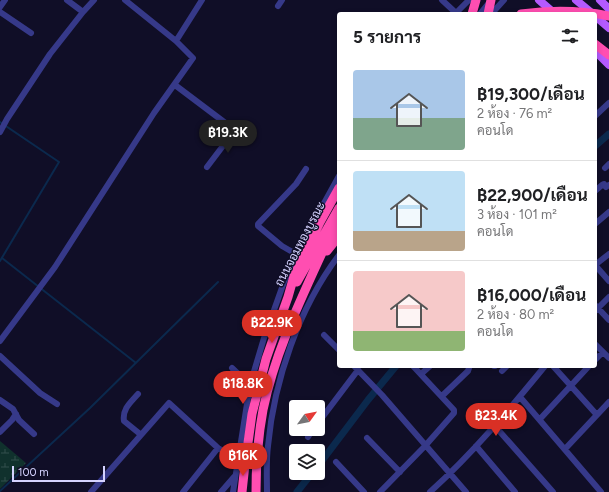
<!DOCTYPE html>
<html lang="th">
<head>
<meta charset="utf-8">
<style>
  :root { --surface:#fff; --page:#f6f6f6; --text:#202124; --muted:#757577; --line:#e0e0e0; --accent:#d93025 }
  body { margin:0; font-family:Figtree,Sarabun,sans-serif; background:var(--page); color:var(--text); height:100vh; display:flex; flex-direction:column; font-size:15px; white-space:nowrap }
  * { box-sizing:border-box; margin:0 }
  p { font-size:13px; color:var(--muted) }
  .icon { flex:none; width:22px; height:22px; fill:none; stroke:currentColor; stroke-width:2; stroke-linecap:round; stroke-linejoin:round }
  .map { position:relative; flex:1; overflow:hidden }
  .drawer { position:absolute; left:337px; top:12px; width:260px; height:356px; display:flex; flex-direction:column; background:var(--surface); border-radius:4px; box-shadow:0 2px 6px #0003 }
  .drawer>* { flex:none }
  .needle { width:26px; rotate:57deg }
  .buttons { position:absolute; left:289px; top:400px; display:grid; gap:8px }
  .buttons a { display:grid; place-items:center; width:36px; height:36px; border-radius:4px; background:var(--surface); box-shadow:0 2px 6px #0003; font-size:20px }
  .scale { position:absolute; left:12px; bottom:10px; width:93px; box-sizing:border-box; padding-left:4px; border:2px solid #d5d3ff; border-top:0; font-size:11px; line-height:14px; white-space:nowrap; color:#d5d3ff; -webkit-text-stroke:3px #100e27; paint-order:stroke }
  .price { position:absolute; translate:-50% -34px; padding:0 9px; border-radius:14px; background:var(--accent); color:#fff; font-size:13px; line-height:26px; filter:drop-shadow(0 1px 2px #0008) }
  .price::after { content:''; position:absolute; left:50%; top:24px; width:12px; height:9px; margin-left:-6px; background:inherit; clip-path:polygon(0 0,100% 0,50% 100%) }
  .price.on { background:#222; color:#fff }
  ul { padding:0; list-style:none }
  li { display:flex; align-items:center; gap:12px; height:100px; padding:0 16px }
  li+li { border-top:1px solid var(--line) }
  li span { display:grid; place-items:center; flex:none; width:112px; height:80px; border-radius:4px; color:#555 }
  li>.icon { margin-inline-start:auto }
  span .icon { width:48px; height:48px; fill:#fffc; stroke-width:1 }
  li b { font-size:17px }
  h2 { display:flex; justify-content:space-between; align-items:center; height:48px; padding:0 16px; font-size:17px }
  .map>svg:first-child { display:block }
</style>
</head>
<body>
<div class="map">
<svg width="609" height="492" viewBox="0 0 609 492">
  <defs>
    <pattern id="wetland-marsh" width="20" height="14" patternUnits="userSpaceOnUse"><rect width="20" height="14" fill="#10312d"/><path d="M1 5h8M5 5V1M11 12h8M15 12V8" fill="none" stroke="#324e4c"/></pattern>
  </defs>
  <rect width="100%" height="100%" fill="#100e27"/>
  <path fill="url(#wetland-marsh)" d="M0,441L26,463L0,489Z"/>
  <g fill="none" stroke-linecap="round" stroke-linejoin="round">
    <path stroke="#0b294d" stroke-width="2" d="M0,122L59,162L0,261
      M2,258L136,363
      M0,491L90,408L218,282"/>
    <path stroke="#0b294d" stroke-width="7" d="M595,146L609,134
      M318,466L368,400L396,366
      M297,492L312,473"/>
    <path stroke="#363989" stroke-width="6" d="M67,0L83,12L94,0
      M442,0L456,13L469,0
      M278,6L282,0
      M0,7L5,0
      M0,12L31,33
      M480,14L489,3
      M493,14L494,11L504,0
      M176,41L202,0
      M175,85L244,137
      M595,116L609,103
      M0,132L7,119L50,54L83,12
      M207,167L235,130
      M605,168L609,164
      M595,191L602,185L604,184L606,187L609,185
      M595,224L609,212
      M296,254L282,246L258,226V224L296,184L306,169
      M595,265L609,281
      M595,265L609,254
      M595,305L609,320
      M595,311L609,297
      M324,335L339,350
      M0,341L55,267L154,113L193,58L176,41L125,0
      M595,344L609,358
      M0,356L40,393L57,404
      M595,360L603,352
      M354,366L382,395L466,492
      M494,366H495
      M553,366L597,415
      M232,368L250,385
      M502,371L507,366
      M421,374L430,366
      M138,394C131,402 122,409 124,421L140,434
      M442,396L468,371L469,368L468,366
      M520,397L601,492
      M0,400L13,409L19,420L34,434
      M540,419L589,366
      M318,423L358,370
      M494,425L553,492
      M0,432L12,420L16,414
      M308,437L313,429
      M367,438L400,472
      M476,446L515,492
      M565,449L609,402
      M336,462L364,492
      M91,492L169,403L218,448L237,459
      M183,492L218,448
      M221,492L234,477
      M233,492L250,385L264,338L284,282L296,254L339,176
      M267,492C267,477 266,461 268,446C274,380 299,308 339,255
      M380,492L425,446L454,413V410L413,366
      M430,492C472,454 509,410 545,366"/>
    <path stroke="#b45aff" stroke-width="8" d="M539,0L554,13
      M576,0L593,14
      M600,0L609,9
      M595,16L609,28
      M595,51L609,65"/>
    <path stroke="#ff4eb1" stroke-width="9" d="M472,14L476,0
      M488,14L491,0
      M521,14C551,10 579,10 609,16
      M595,44L609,55
      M327,251L339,236
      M297,282L339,208
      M242,492L245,464L252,414L266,359L288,297L294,276L320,222L339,188
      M256,492C256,465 258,437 263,410C276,347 306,289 332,231L339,222"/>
  </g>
  <g text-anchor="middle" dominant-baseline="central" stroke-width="3" stroke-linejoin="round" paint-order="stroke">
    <g font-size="12" fill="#d5d3ff" stroke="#100e27">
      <text transform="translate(300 244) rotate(-62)">ถนนจอมทองบูรณะ</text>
    </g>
  </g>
</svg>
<div class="buttons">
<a><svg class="needle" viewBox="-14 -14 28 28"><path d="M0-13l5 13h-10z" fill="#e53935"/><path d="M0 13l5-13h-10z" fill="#757577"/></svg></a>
<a><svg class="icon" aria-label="layers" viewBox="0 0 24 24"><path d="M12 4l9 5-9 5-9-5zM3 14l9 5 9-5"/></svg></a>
</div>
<div class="scale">100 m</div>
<b class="price on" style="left:228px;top:154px">฿19.3K</b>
<b class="price" style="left:272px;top:344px">฿22.9K</b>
<b class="price" style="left:243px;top:405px">฿18.8K</b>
<b class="price" style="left:496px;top:437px">฿23.4K</b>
<b class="price" style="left:243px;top:477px">฿16K</b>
<section class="drawer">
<h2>5 รายการ<svg class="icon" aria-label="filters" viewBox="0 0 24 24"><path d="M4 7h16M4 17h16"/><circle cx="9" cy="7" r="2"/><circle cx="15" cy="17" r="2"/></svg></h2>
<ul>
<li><span style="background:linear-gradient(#a9c7e8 60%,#7fa58c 0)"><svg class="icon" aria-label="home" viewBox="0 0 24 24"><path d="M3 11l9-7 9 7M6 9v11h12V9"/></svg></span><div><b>฿19,300/เดือน</b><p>2 ห้อง · 76 m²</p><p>คอนโด</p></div></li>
<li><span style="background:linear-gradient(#bfe0f5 75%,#b9a48a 0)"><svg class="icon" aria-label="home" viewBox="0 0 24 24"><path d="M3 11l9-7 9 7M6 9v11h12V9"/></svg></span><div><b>฿22,900/เดือน</b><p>3 ห้อง · 101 m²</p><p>คอนโด</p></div></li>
<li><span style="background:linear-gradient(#f6c9c9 75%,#8fb573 0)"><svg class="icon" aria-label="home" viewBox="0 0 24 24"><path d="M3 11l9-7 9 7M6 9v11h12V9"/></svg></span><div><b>฿16,000/เดือน</b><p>2 ห้อง · 80 m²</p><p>คอนโด</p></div></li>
</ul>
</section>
</div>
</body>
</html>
